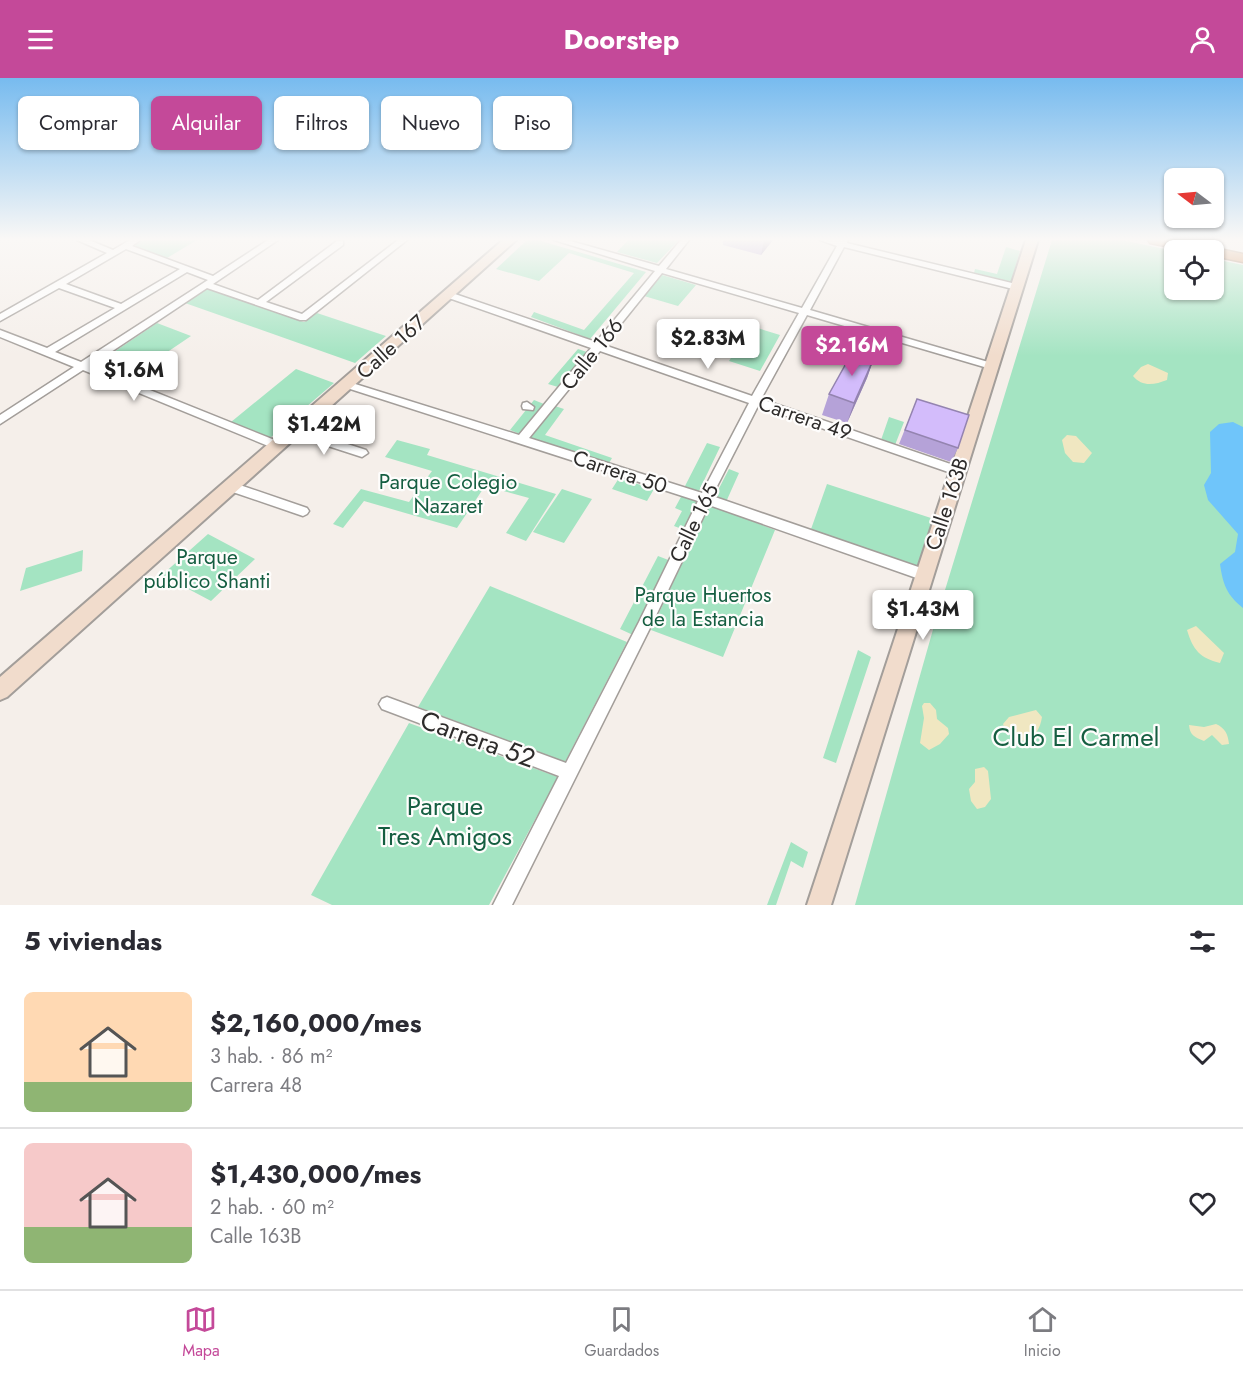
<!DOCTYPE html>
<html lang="es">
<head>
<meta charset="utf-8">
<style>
  :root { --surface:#fff; --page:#f2f2f3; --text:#2b2b33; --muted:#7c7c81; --line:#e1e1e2; --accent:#c44999 }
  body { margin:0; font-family:Jost,sans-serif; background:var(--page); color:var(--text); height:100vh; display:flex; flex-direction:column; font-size:22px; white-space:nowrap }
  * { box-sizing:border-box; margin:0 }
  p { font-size:20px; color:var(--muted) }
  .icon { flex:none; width:33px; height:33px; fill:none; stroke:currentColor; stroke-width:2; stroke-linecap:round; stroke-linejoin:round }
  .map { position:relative; height:827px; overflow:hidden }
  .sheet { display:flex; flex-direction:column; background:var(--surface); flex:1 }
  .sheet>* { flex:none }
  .top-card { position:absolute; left:18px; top:18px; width:600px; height:54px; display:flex; gap:12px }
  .needle { width:39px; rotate:286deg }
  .fabs { position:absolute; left:1164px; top:90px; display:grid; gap:12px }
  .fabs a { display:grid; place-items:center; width:60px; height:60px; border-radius:9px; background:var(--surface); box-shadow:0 2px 4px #0004; font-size:30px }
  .price { position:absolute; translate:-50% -51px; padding:0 14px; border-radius:6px; background:#fff; color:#222; font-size:20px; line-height:39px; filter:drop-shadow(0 2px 3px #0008) }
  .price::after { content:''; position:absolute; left:50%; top:36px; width:18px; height:14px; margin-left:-9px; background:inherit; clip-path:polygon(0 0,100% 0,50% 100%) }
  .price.active { background:var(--accent); color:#fff }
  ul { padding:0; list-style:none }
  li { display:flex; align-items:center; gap:18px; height:150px; padding:0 24px }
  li+li { border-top:2px solid var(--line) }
  li span { display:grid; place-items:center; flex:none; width:168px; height:120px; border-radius:9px; color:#555 }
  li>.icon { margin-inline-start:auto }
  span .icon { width:72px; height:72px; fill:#fffc; stroke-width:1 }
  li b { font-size:26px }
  h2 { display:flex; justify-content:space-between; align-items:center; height:72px; padding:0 24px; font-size:26px }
  .chip { padding:0 21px; border-radius:9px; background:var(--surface); box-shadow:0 2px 4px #0004; font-size:21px; line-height:54px }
  .chip.active { background:var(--accent); color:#fff }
  header { display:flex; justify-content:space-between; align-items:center; height:78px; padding:0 24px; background:var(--accent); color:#fff; font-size:27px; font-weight:700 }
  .tab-bar { display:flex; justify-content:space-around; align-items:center; height:84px; border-top:2px solid var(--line); background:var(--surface); font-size:16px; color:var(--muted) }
  .tab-bar a { display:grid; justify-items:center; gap:3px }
  .tab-bar .active { color:var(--accent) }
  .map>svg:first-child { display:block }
</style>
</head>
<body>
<header><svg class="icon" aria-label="menu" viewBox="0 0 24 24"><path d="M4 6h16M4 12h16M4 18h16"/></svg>Doorstep<svg class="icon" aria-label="person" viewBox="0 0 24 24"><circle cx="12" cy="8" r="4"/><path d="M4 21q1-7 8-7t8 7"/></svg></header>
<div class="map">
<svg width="1243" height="827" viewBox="0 0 1243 827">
  <rect width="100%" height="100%" fill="#f5efea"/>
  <path fill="#a4e4c2" d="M142,162H197L167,180L131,168Z
    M527,162H538L646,194L590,261L531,239L534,234L584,252L634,195L569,175L539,203L496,191Z
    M628,162H679L657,185L617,174Z
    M1052,162H1122L1174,173V212H1214V181L1243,187V827H855L934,548Z
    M1006,169L1020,173L1011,204L974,195L975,191L997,196Z
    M662,197L696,207L678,228L644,218Z
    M207,210L304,244L317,235L386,258L355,285L185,225Z
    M157,245L191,258L129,300L96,286Z
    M751,248L780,257L760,293L729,283Z
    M578,271L587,274L558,309L548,306Z
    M296,291L334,305L270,360L231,344Z
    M534,322L544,326L520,356L510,352Z
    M555,328L564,331L545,357L612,380L608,387L530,361Z
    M889,339L904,344L895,367L881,362Z
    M397,362L430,371L427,377L556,416L526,463L506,455L529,420L485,408L457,450L364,423L343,450L333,446L361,411L409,424L432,393L385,379Z
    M707,365L720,369L698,415L684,410Z
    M729,391L739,395L726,424L714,420Z
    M619,400L653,411H654L647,423L612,411Z
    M827,406L934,441L918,492L810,454Z
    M562,411L592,421L564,465L533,454Z
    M682,417L701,423L687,453L674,448L682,433L675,430Z
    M709,427L775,452L723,579L651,552Z
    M208,456L255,481L211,523L162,497Z
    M83,472L82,493L20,513L26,490Z
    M658,478L671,483L633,557L620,551Z
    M490,508L627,564L565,684L418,629Z
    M858,572L871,579L836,685L823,680Z
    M409,645L558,699L489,827H332L311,817Z
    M791,764L808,774L803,790L791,783L776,827H767Z"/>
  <path fill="#f0e7c1" d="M1148,286L1168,295L1167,302C1154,307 1142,309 1133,298L1141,289Z
    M1067,357L1076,358L1092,375L1084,385L1073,384L1065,375L1062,362Z
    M1196,548L1224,575L1220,585C1200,580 1193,572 1187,552Z
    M924,625H930L936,632L937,641L948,650L949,656L940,666L929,672L920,665L924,640L922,628Z
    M1036,632L1042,639C1040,651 1036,657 1026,664L1006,654L1003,646L1009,639Z
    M1216,646C1225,650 1228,656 1229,666L1222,667L1212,657L1204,663C1194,659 1190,657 1189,647L1204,649Z
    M984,689L988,693L991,721L985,729L977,731L971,723L969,711L975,704V691Z"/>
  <path fill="#6fc5fa" d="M1233,344L1243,349V530C1227,517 1223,507 1220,486L1235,474L1238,456L1208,422L1204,407L1211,395L1210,354L1219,346Z"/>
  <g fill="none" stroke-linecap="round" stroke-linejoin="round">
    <g stroke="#a39e9a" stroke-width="3">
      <path id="street" d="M77,162H89L113,172L130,162H140L132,168L213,198L268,162H278L213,206L258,222L337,163H343V167L266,224L302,236L398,162H407L306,242H300L207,210L90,288L282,365L284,368L282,371L278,372L83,292L0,346V337L74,289L0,259V252L47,270L115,230L59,210L0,243V236L107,175ZM126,171L180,191L121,226L66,206ZM187,194L208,202L81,284L55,274Z
        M554,162H567L659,188L681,162H689L666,191L802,230L837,168L820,162H848L847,165L1020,207L1021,209L1017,212L844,169L810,232L995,286L996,288L991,291L807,237L761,321L962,390L964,393L958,397L954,396L758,328L712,418L930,493L932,497L930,501L925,503L709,427L649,552L512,827H493L559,698L382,631L379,626L382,621L387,619L566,685L639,544L698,423L344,309L343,307L348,304L352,305L519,357L591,270L446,219V215H452L596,264L655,193ZM662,195L799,235L752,318L604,267ZM600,273L749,325L702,415L529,360Z
        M527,324L534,329L533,332L523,331L522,328L523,325Z
        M295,349L366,372L368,375L362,379L291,356L289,353Z
        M231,404L307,430L309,433L307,436L303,438L227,412L225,409L227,406Z"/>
    </g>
    <g stroke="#a39e9a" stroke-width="4">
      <path id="secondary" d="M503,162H516L7,619L0,622V599Z
        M1026,162H1038L831,827H807Z"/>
    </g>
    <g stroke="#986a46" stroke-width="3">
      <path id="highway" d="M1148,162H1178L1243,176V184L1214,178V172H1186L1150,165Z"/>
    </g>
    <use href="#street" fill="#fff" fill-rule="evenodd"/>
    <use href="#secondary" fill="#f1dccc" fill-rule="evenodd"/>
    <use href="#highway" fill="#d18c55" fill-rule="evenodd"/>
  </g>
  <path fill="#b5a2d8" d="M723,162H773L761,177L723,167Z
    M874,280L867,300L847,345L822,337L829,316Z
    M917,321L958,370L951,384L899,366Z"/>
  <path fill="#9484b0" d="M764,162H773L761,177Z
    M874,280L867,300L847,345L854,325Z"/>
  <path fill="#d3bcfb" stroke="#9484b0" stroke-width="1.5" d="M853,273L874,280L854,325L829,316Z
    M917,321L969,337L958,370L905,352Z"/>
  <linearGradient id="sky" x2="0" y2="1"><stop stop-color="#77bbef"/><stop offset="0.58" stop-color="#faf8f6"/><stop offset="1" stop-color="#faf8f6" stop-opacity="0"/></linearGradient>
  <rect width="1243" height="278" fill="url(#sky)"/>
  <g text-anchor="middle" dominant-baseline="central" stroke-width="4.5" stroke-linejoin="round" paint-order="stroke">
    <g font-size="21" fill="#2d2b2a" stroke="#fefdfc">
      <text transform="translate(391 269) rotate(-42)">Calle 167</text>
      <text transform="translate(592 276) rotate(-51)">Calle 166</text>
      <text transform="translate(805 340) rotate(19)">Carrera 49</text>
      <text transform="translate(620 394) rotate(18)">Carrera 50</text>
      <text transform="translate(947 426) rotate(-72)">Calle 163B</text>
      <text transform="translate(694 445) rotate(-64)">Calle 165</text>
    </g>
    <g font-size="21" fill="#155e41" stroke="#fefdfc">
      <text x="448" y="404">Parque Colegio<tspan x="448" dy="24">Nazaret</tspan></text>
      <text x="207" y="479">Parque<tspan x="207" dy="24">público Shanti</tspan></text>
      <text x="703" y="517">Parque Huertos<tspan x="703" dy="24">de la Estancia</tspan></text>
    </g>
    <g font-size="26" fill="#155e41" stroke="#fefdfc">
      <text x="1076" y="659">Club El Carmel</text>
      <text x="445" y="728">Parque<tspan x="445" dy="30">Tres Amigos</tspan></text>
    </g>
    <g font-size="26" fill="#2d2b2a" stroke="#fefdfc">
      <text transform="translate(478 661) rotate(20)">Carrera 52</text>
    </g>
  </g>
</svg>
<div class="fabs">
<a><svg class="needle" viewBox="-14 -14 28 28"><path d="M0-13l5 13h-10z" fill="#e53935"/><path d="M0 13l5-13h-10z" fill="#7c7c81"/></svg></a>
<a><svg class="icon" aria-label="locate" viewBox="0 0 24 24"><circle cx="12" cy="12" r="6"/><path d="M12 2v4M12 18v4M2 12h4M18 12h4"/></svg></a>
</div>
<b class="price" style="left:708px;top:292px">$2.83M</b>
<b class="price active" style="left:852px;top:299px">$2.16M</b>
<b class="price" style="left:134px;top:324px">$1.6M</b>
<b class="price" style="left:324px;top:378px">$1.42M</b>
<b class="price" style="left:923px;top:563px">$1.43M</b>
<div class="top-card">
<a class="chip">Comprar</a>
<a class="chip active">Alquilar</a>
<a class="chip">Filtros</a>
<a class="chip">Nuevo</a>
<a class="chip">Piso</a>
</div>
</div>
<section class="sheet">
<h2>5 viviendas<svg class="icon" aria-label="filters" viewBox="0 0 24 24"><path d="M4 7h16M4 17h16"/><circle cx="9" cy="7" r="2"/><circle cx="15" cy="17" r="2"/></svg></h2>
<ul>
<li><span style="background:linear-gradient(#ffd9b3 75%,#8fb573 0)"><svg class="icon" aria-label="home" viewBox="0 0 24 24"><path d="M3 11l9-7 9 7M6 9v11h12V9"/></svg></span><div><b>$2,160,000/mes</b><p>3 hab. · 86 m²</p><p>Carrera 48</p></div><svg class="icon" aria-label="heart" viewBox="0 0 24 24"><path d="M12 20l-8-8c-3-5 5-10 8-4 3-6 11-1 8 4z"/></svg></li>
<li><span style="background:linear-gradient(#f6c9c9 70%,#8fb573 0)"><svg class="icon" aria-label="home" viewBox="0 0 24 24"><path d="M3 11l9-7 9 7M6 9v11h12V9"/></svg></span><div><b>$1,430,000/mes</b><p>2 hab. · 60 m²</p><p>Calle 163B</p></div><svg class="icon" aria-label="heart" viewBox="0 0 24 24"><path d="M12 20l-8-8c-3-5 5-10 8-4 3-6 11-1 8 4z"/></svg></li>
</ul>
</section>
<nav class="tab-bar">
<a class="active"><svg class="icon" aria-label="map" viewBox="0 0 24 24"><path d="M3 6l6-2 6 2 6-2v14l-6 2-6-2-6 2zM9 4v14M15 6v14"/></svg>Mapa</a>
<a><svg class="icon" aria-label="saved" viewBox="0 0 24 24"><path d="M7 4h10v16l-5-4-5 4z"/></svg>Guardados</a>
<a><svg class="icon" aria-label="home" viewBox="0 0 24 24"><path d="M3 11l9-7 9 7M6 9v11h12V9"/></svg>Inicio</a>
</nav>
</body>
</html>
